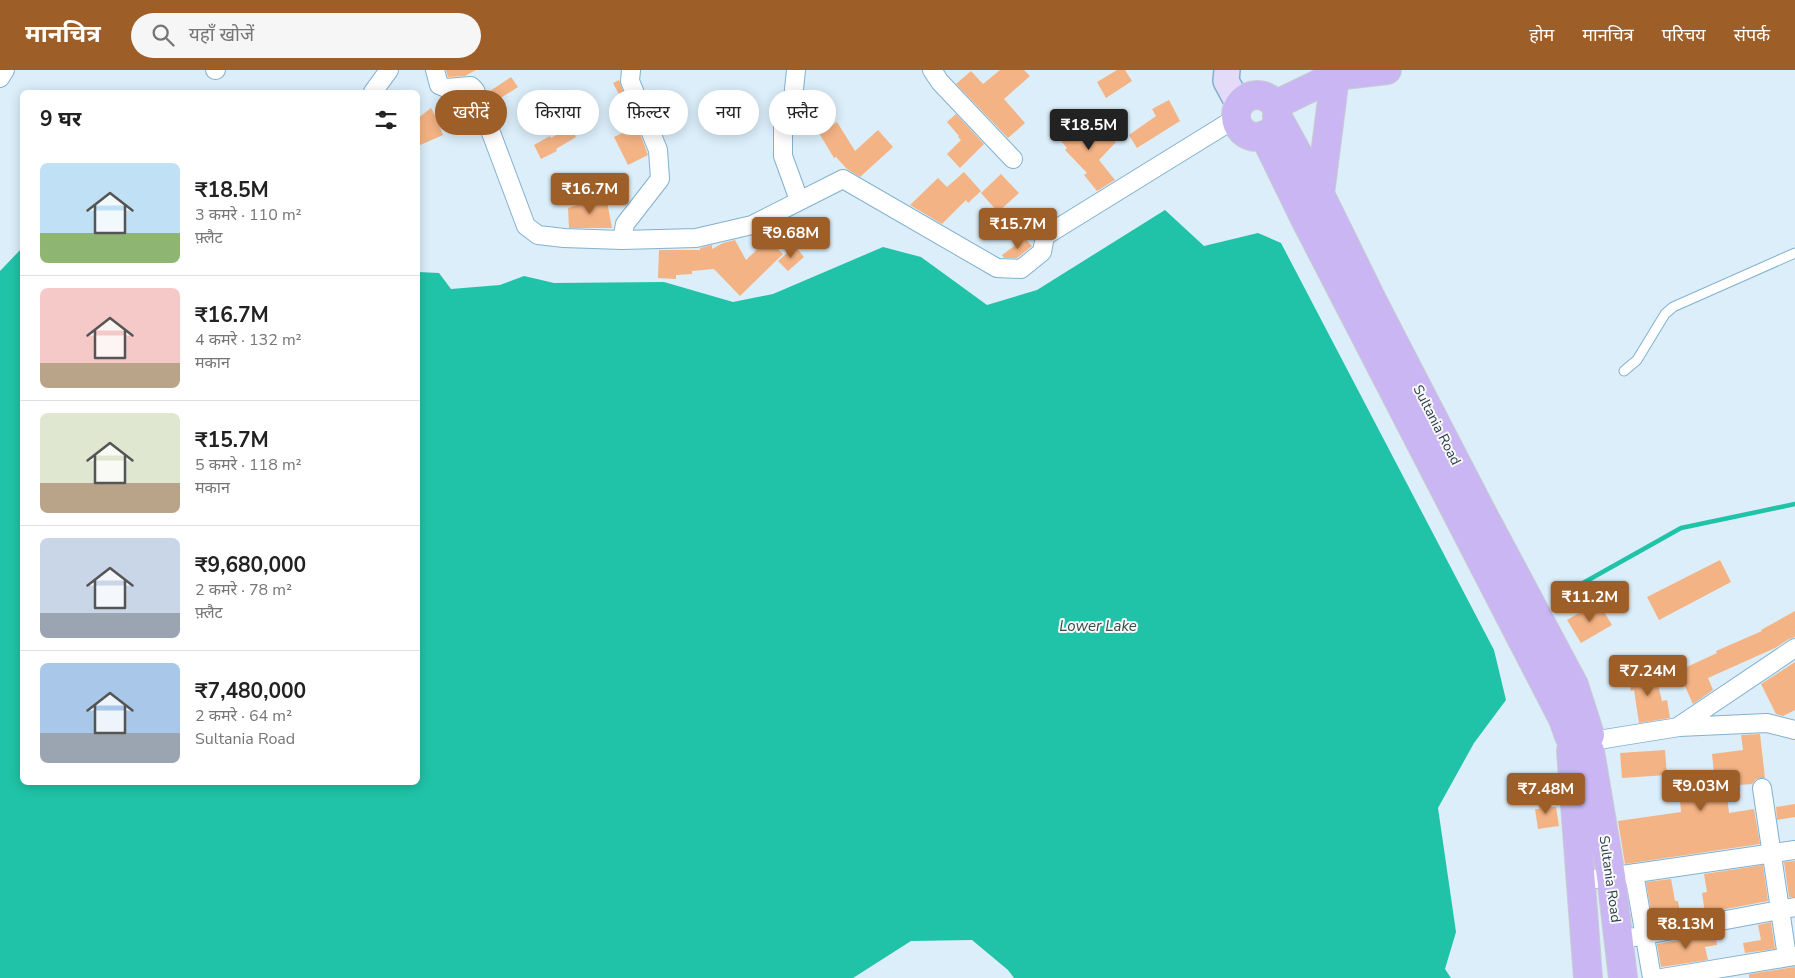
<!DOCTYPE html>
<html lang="hi">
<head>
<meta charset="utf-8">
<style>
  :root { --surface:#fff; --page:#f6f6f6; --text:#222; --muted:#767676; --line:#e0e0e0; --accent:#9e5e28 }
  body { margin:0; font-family:"Nunito Sans","Noto Sans Devanagari",sans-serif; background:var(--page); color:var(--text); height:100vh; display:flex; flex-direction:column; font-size:19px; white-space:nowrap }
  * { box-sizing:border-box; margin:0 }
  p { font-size:16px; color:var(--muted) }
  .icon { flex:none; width:28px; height:28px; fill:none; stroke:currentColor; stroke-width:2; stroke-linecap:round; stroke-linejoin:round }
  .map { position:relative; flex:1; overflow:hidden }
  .side { position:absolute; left:20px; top:20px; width:400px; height:695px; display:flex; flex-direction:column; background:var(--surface); border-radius:8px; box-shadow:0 2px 12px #0003 }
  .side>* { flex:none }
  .banner { position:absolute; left:435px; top:20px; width:475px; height:45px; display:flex; gap:10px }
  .price { position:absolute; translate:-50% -42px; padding:0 11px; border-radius:5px; background:var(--accent); color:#fff; font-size:16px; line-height:32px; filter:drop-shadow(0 1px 2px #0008) }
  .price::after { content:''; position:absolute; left:50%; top:30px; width:15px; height:11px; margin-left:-8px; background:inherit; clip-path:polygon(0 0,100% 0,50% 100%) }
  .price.on { background:#222; color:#fff }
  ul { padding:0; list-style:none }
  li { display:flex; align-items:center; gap:15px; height:125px; padding:0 20px }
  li+li { border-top:1px solid var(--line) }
  li span { display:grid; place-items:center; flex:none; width:140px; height:100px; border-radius:8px; color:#555 }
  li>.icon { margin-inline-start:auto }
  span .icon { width:60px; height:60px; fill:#fffc; stroke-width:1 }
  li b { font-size:21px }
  h2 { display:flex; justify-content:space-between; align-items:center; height:60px; padding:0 20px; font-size:21px }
  .pill { padding:0 18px; border-radius:22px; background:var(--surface); box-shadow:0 2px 12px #0003; font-size:18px; line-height:45px }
  .pill.on { background:var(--accent); color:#fff }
  header { display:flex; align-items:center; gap:30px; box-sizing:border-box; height:70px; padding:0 25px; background:var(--accent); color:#fff }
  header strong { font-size:24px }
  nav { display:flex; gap:28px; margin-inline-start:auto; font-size:18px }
  .search { width:350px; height:45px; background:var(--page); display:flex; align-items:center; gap:12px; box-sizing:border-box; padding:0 18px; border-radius:28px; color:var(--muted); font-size:19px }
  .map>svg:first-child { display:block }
</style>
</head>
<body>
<header>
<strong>मानचित्र</strong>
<div class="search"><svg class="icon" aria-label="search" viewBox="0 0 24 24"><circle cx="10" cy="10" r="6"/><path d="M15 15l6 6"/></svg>यहाँ खोजें</div>
<nav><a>होम</a><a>मानचित्र</a><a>परिचय</a><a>संपर्क</a></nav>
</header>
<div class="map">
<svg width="1795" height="908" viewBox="0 0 1795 908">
  <rect width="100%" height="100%" fill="#dbeefa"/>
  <path fill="#20c3a7" d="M1165,140L1204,176L1258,163L1281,173L1494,580L1506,630L1474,673L1438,738L1456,862L1445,899L1451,908H1014L1008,900L972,870L911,871L853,908H0V201L22,178V712H418V202L439,203L451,219L500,215L524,206L554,213L664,212L733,232L773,224L883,177L921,187L987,235L1037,220Z"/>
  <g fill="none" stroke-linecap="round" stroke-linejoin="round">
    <path stroke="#20c3a7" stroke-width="4.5" d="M1567,522L1681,458L1795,434"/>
  </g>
  <path fill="#f4b384" d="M446,0H476L465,6L448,7Z
    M1000,0H1024L1030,6L1004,29L1025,53L1008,68L956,14L971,1L983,14Z
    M1117,0H1125L1132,11L1106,28L1097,12Z
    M511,7L518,17L493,33L487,23Z
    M619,10L625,26L621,28L613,13Z
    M668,22L678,37L658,51L650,33Z
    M1169,30L1180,51L1137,78L1129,65L1156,46L1152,39Z
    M431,38L437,49L443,65L418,76V48Z
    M956,44L984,74L960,98L947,84L961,70L958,67L959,66L947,52Z
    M1072,51L1083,63L1095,51L1116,72L1099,90L1115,110L1097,121L1084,105L1087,103L1065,80L1067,78L1056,65Z
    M837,52L855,81L878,60L893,77L860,107L847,99L836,87L834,88L819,63Z
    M637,56L648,85L628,95L614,67Z
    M570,57L576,67L556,79L557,81L541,89L534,75L550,66L551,68Z
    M964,102L981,121L968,133L966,130L942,154L910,135L938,108L947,117Z
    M1001,104L1019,123L998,142L981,123Z
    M606,126L612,158H569L568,138Z
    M1025,168L1032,176L1017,188H1004L1002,185Z
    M768,169L783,184L740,226L714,199L692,201V204L676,205V209L658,208L659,180H700V178L712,175V179L723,173L735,170L746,190Z
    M795,176L804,187L788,201L778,191Z
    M1720,490L1731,512L1659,550L1647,527Z
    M1598,532L1612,555L1581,573L1567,550Z
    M1795,541V567L1789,569L1775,578L1708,608L1713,620L1693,634L1678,601L1717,583L1716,581L1762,561L1761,560Z
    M1795,592V640L1783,646L1776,644L1761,614Z
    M1654,599L1662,631L1667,630L1670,648L1639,653L1634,620L1631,621L1627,606Z
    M1760,664L1765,708L1756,709L1752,714L1726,716L1729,743L1754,739L1760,774L1625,794L1618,751L1681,742L1678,707L1714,703L1712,684L1743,680L1741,665Z
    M1665,680L1667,705L1622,708L1620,683Z
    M1549,729L1551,737H1556L1559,756L1538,759L1535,739H1539L1538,730Z
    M1795,734V747L1777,750L1776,737Z
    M1795,791V827H1789L1784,792Z
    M1763,795L1768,831L1705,843L1702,823L1707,822L1704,804Z
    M1671,809L1675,831H1678L1681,848L1653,853L1646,812Z
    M1771,852L1775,879L1745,883L1743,873L1761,870L1758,855Z
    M1715,863L1717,875L1705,877L1708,890L1661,897L1657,874Z
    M1795,897V908H1749V904Z"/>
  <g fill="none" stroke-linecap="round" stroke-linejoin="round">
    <g stroke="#82b1cf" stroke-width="11">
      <path id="service" d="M1624,301L1637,290L1665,244L1673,237L1795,183"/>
    </g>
    <g stroke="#82b1cf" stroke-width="20">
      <path id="minor" d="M215,0H216
        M435,0L439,15L446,18L471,16L475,20L526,156L538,165L564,168L622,170L696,168L752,155L843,109L997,198L1021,199L1042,182L1045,166L1236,48
        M796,0L793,29L783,39V86L799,130
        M932,0L940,12L1013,89
        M0,8L5,0
        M373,22L389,0
        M622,170L625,154L660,109L658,80L630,11L631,0
        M1679,656L1795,578
        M1592,671L1679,657L1767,653L1795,660
        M1762,718L1787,887
        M1634,803L1652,908
        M1581,811L1795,780
        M1619,870L1795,837
        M1662,908L1795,886"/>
    </g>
    <g stroke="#82b1cf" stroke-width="28">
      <path id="secondary" d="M1227,0L1226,11L1239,35"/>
    </g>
    <g stroke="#c8cdd0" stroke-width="30">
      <path id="primary" d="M1236 46a21 21 0 1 1 42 0a21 21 0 1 1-42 0Z
        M1275,35L1335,6L1387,0
        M1277,46L1320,124L1372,230L1479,437L1574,615L1590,665
        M1264,65L1304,147L1563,649L1569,666
        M1320,124L1335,6
        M1571,681L1588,908
        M1590,681L1611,806L1623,908"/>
    </g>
    <use href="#service" stroke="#fff" stroke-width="9"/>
    <use href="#minor" stroke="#fff" stroke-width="18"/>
    <use href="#secondary" stroke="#e4dbf8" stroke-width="25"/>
    <use href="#primary" stroke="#c9b6f2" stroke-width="28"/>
  </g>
  <g text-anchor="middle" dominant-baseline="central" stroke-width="4" stroke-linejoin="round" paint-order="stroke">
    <g font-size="14" fill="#2a3d49" stroke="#f8f8f8">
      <text transform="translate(1437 355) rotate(63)">Sultania Road</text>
      <text transform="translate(1610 809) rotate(82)">Sultania Road</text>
    </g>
    <g font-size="15" font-style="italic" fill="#304f47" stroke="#f8f8f8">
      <text x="1098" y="556">Lower Lake</text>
    </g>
  </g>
</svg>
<b class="price on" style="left:1089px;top:81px">₹18.5M</b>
<b class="price" style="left:590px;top:145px">₹16.7M</b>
<b class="price" style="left:1018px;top:180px">₹15.7M</b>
<b class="price" style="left:791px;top:189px">₹9.68M</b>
<b class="price" style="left:1590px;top:553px">₹11.2M</b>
<b class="price" style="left:1648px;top:627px">₹7.24M</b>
<b class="price" style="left:1701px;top:742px">₹9.03M</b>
<b class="price" style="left:1546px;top:745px">₹7.48M</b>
<b class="price" style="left:1686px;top:880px">₹8.13M</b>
<div class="banner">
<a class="pill on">खरीदें</a>
<a class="pill">किराया</a>
<a class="pill">फ़िल्टर</a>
<a class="pill">नया</a>
<a class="pill">फ़्लैट</a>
</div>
<section class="side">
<h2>9 घर<svg class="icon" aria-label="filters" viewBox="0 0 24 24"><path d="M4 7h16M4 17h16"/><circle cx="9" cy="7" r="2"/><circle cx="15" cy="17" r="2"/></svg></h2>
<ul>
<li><span style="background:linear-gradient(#bfe0f5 70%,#8fb573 0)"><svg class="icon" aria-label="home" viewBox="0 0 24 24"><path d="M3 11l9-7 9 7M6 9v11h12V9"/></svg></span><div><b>₹18.5M</b><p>3 कमरे · 110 m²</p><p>फ़्लैट</p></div></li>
<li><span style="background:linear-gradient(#f6c9c9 75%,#b9a48a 0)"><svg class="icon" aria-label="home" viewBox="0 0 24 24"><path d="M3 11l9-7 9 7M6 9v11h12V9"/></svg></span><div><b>₹16.7M</b><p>4 कमरे · 132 m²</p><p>मकान</p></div></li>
<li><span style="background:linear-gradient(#dfe7d0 70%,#b9a48a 0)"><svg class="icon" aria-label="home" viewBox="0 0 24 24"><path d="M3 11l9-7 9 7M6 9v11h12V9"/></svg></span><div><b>₹15.7M</b><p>5 कमरे · 118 m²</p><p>मकान</p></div></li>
<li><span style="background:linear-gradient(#c9d6e8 75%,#9aa5b1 0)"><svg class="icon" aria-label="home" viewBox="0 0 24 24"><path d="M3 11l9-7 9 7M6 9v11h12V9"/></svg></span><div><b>₹9,680,000</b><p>2 कमरे · 78 m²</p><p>फ़्लैट</p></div></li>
<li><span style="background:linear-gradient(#a9c7e8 70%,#9aa5b1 0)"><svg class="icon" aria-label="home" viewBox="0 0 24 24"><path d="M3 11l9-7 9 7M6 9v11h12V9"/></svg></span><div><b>₹7,480,000</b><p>2 कमरे · 64 m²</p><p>Sultania Road</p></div></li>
</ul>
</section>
</div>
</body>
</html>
